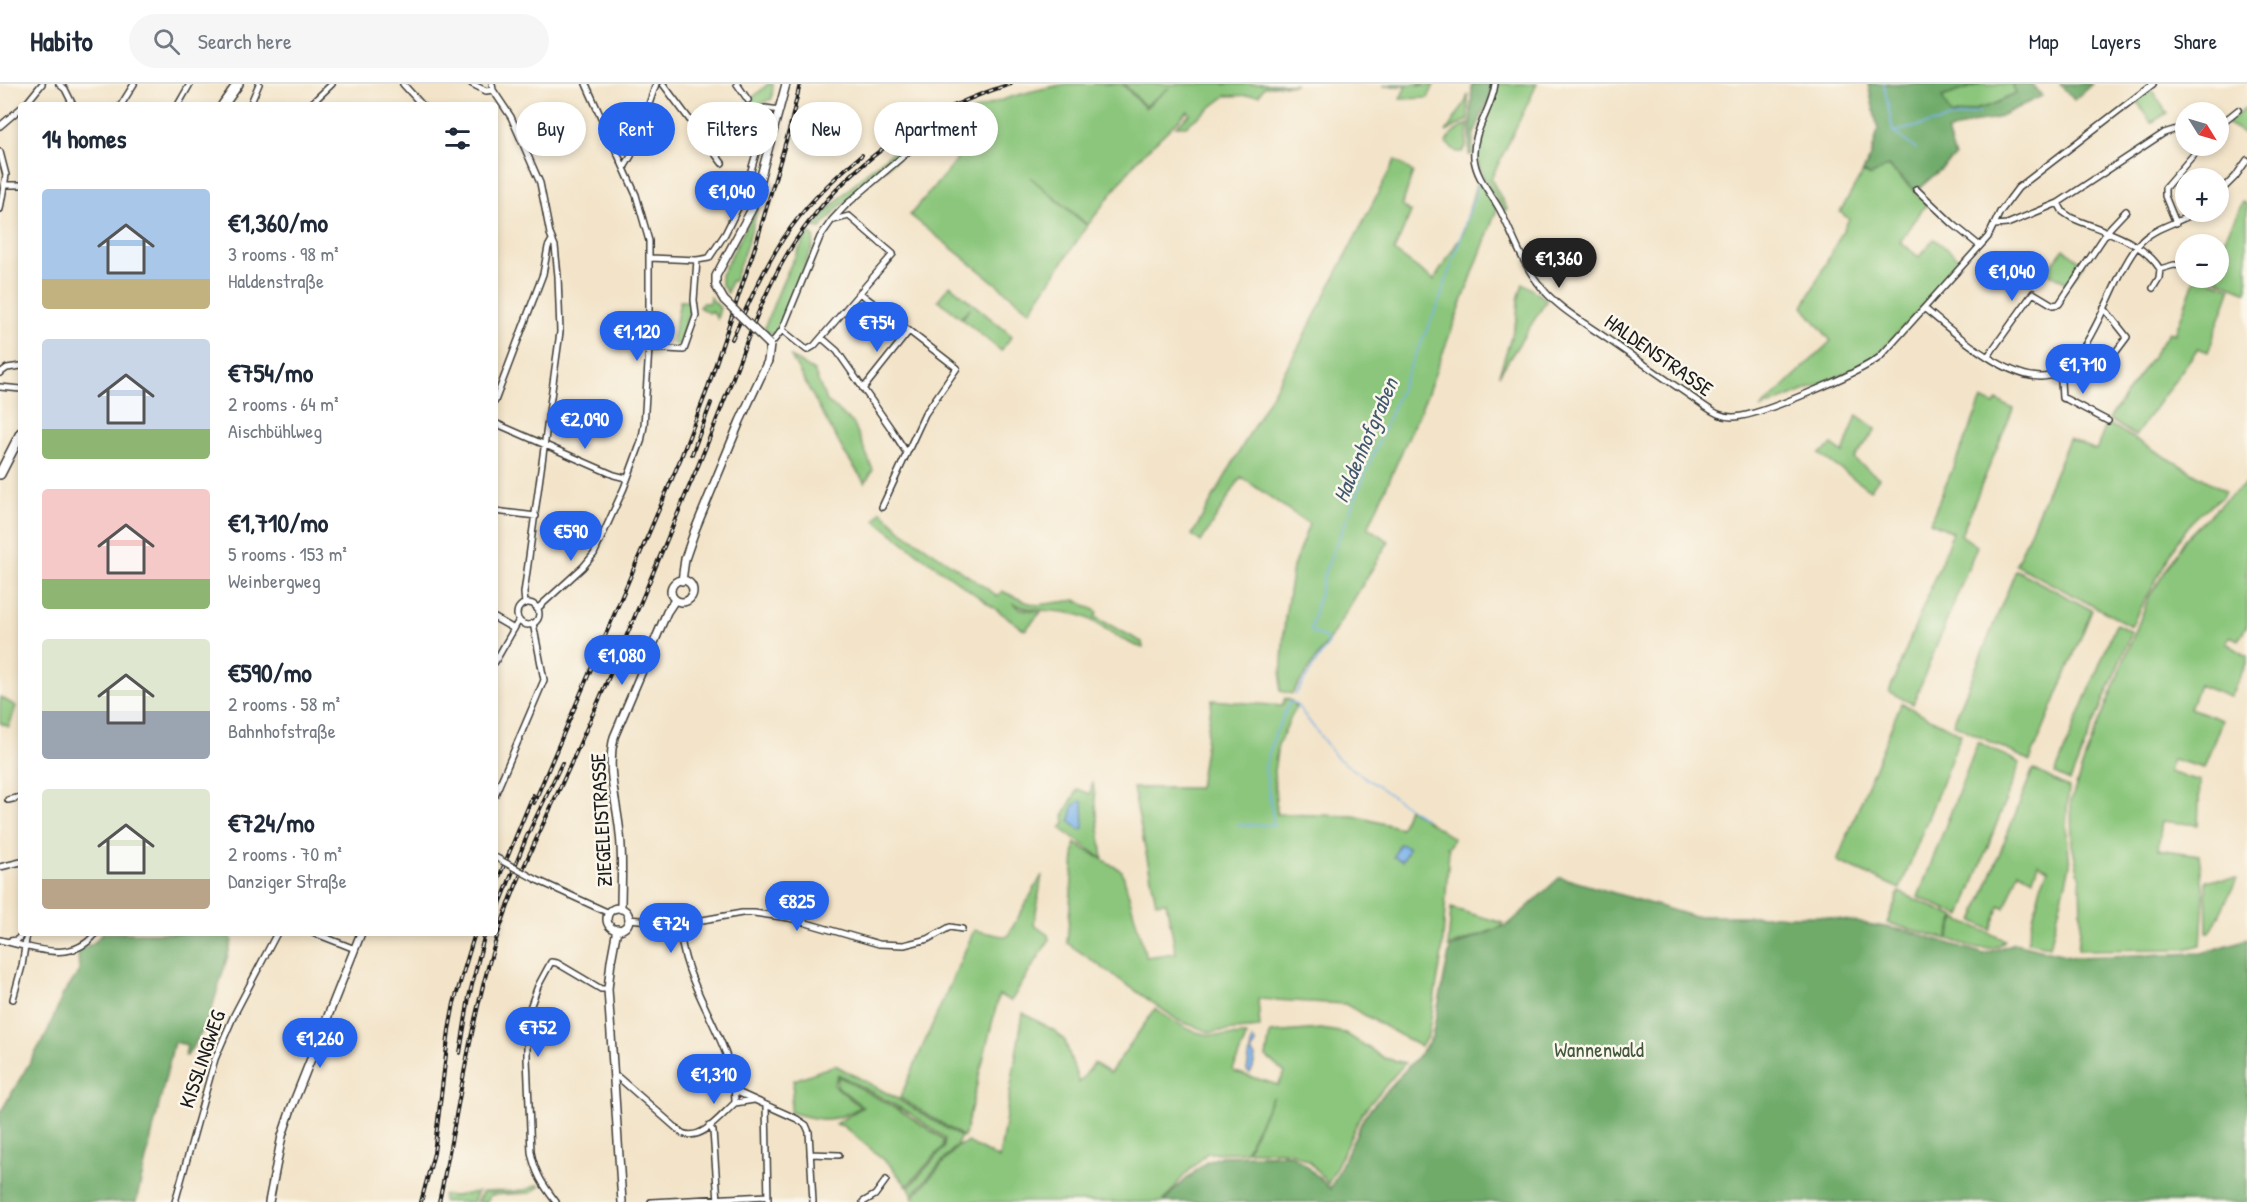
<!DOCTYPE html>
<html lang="en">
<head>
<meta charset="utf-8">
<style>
  :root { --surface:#fff; --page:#f6f6f7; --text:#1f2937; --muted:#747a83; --line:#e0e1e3; --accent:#2563eb }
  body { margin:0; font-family:"Patrick Hand",sans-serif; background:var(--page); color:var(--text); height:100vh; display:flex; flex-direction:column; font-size:22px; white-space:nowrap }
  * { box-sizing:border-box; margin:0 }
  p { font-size:20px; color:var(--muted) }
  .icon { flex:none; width:33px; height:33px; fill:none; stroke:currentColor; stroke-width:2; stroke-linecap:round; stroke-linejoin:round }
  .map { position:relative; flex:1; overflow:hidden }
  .details { position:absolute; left:18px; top:18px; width:480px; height:834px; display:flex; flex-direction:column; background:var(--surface); border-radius:6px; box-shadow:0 3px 9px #0003 }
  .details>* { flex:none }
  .top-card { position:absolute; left:516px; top:18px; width:570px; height:54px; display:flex; gap:12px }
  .needle { width:39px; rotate:127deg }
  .fabs { position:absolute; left:2175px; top:18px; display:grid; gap:12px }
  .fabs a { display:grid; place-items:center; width:54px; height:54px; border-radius:50%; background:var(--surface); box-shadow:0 3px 9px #0003; font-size:30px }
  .price { position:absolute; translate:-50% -51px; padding:0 14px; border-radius:21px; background:var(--accent); color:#fff; font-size:20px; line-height:39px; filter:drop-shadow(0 2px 3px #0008) }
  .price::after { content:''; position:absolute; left:50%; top:36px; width:18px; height:14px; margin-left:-9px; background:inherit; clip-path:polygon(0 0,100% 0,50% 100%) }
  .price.selected { background:#222; color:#fff }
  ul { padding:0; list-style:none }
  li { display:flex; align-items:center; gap:18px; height:150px; padding:0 24px }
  li span { display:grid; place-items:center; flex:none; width:168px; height:120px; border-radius:6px; color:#555 }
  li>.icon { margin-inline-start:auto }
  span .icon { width:72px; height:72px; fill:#fffc; stroke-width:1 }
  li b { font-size:26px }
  h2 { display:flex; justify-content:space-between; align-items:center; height:72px; padding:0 24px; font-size:26px }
  .pill { padding:0 21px; border-radius:27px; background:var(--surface); box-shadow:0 3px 9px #0003; font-size:21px; line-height:54px }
  .pill.selected { background:var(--accent); color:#fff }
  header { display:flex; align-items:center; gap:36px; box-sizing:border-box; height:84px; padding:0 30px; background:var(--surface); border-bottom:2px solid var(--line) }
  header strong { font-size:28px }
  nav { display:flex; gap:33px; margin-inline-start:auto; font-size:21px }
  .search { width:420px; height:54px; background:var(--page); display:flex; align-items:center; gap:15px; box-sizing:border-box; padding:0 21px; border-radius:33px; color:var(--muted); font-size:22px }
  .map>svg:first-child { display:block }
</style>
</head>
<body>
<header>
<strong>Habito</strong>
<div class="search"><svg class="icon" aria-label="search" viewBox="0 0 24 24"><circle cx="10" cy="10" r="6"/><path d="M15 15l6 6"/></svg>Search here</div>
<nav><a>Map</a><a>Layers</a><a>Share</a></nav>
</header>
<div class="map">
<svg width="2247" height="1118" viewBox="0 0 2247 1118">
  <rect width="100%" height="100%" fill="#fbf7ec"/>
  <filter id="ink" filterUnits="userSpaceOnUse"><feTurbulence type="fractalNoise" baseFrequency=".0167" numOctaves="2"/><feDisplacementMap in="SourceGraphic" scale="12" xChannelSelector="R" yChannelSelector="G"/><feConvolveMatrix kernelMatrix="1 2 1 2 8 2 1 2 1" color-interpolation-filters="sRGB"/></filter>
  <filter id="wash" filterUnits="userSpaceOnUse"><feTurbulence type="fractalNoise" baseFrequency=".008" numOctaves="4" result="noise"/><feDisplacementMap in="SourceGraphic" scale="24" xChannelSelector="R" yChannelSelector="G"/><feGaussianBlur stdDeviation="1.35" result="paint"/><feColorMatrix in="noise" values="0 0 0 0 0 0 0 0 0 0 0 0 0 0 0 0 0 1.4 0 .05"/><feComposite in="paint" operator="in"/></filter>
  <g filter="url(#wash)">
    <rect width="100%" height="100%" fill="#f3e4c9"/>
    <path fill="#8bc67b" stroke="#54714c" stroke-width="1.5" d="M768,0H773L772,15C753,21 757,29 744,40H740L749,17Z
      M1067,0H1122L1145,24L1170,3L1145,22L1124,0H1296L1264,3L1259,11L1226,12L1186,42H1176L1190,30L1188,27L1137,76L1088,141L1030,93L1087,142L1030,227L910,131L957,76L931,50C971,23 1020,8 1067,0Z
      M1394,0H1424L1418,2L1434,1L1428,14L1400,15L1406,2H1382Z
      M1498,0H1537L1491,95L1507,125L1504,127C1482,92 1467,77 1485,36C1490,24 1497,13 1498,0Z
      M1981,0H2012L2016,10L1989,22L1950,32L1942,13Z
      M2151,5L2167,29L2151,39L2136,16Z
      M1468,10V36L1446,48L1466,17Z
      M2247,23V51L2226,39Z
      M935,38L938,41L838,124L821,144L814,143C852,97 886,71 935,38Z
      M1468,40L1466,63L1462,68H1457L1446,59C1450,49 1459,45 1468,40Z
      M1395,76L1413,88L1402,122L1411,128L1394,167L1434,196L1463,149L1476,100L1480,97L1497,125L1427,311L1368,444L1389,457L1331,553L1292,610L1280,607L1285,533L1293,483L1309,440L1241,393L1201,458L1192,451L1299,262Z
      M1888,82L1927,119L1900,158L1919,173L1934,155L1961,176L1911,235L1871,277L1847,289L1760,325L1831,257L1803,223L1849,135L1840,128L1863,88L1871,92Z
      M768,91L750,151L734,197H731L727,209L721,199V191L755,126Z
      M2243,118L2247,120V208L2213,194H2218L2219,166Z
      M809,149L814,153L813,162L776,249L771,250L764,245C777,211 789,179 809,149Z
      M2064,165L2084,180L2069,200L2046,188Z
      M2195,194H2204L2231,204L2208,268L2198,264L2135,352L2109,335L2169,248L2175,250Z
      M1523,199L1547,216L1499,291L1517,234L1518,216Z
      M950,201L1012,252L1001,267L962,235L971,223L961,234L938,216Z
      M710,213L720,224L717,235L712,227L709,229L699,223L702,219H709Z
      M680,217H691L693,227L689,229L678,261L672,259Z
      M791,273L814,287L826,316L854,340L873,386L865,399L844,368Z
      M1982,315L1994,321L1997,316L2013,325L1961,451L1977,462L1913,620L1889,608L1953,448L1930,438Z
      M1857,331L1876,345L1854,375L1879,394L1870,406L1819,370L1832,361L1843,369Z
      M2107,339L2225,407L2222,413L2195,433L2177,458L2131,542L2016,481L2069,355L2096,366Z
      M2247,399V541L2238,556L2230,552L2226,559L2247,572V578L2230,613L2199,601L2190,624L2222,636L2204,684L2172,675L2169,688L2200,697L2198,741L2162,737L2158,765L2199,771L2204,811L2201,861L2185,865L2078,866L2081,834L2080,795L2072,761L2071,717L2085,674L2149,513L2186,454L2225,416Z
      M881,427L902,447L998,512L1002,507L1026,518L1038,521L1076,516L1098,528L1095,533L1142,558L1143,564C1121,558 1106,543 1085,533C1066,524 1035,530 1012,519L1021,525L1041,528L1025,546L920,471L875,436Z
      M2016,486L2092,526L2030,677L1953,640Z
      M2116,540L2132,548L2070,697L2055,690Z
      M0,613L16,622L9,643L0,639Z
      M1285,614L1292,617L1296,623L1278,661L1274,687L1277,730L1354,732L1401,744L1408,724L1453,754L1450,762L1447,763L1449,765L1442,870L1428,951L1421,963L1345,920L1258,915L1260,944L1210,948L1179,937L1067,859L1075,759L1122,787L1146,873L1176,869L1166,818L1156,819L1133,704H1199L1212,616L1282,622Z
      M1901,619L1961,650L1900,805L1837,777Z
      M1978,658L2020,679L1961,832L1918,813Z
      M2033,685L2069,704L2066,739L2070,782L2050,862L2027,858L2041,802L2048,785L2038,780L2033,795L2019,787L2005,824L2000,821L1991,846L1973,837Z
      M1093,697L1103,775L1060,744L1065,740L1064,730L1078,705L1090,710Z
      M1042,791L1034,841L1048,851L1049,856L1011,917L999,911L964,1053L900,1014L974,846L1007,853Z
      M2237,795L2214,842L2210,849H2207L2206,796Z
      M1899,808L1955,833L1947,855L1887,839Z
      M1451,824L1503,839L1501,843L1448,863Z
      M1956,834L2005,856C1992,873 1965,860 1948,855Z
      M1155,925C1193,951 1202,953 1247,951L1233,986L1235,988L1278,1001L1285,989L1266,973L1270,949L1321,945L1345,949L1384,974L1405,979L1362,1029L1328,1100L1309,1077L1289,1067H1247L1273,1012L1245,1068L1207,1069L1182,1094L1163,1118H916L912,1114L958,1062L968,1058L999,1075L1023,929L1055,947L1065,957L1079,999L1094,979L1110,989Z
      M835,981L896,1014L961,1053L956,1062L912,1111L909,1103L944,1064L945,1054L909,1029L838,990L834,1001L860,1023C833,1040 820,1037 790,1028L794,996Z
      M838,992L906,1030L943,1055V1063L907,1102L889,1080L843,1042L835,1040L863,1023L837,1002Z
      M538,1100L540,1102L530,1109L491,1111L486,1118H476L483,1108C501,1106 523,1111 538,1100Z
      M478,1108L473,1118H443V1111L454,1112Z"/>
    <path fill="#70ab6b" stroke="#466444" stroke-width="1.5" d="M1472,0H1491L1490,13L1474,50L1472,71H1469Z
      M1868,0H1981L1942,13L1951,32L1989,22L2016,10L2012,0H2032L2042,12L1992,36L1971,39L1947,48L1955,73L1916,107L1888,82L1871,92L1863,88L1871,72L1878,46Z
      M2060,0H2092L2074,16Z
      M1560,793L1692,832H1821L1908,847L1984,870L2014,859L2074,873L2202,869L2247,855V1118H1164L1175,1105L1205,1079L1221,1072L1290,1070L1305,1080L1330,1105L1365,1031L1425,964L1432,953L1450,864L1509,840Z
      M102,849H230L232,857L208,938L187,972H185L187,961L174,958L136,1118H0V1029L47,949L63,910L79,888L78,867L95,858Z"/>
    <path fill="#7bb3eb" stroke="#4c6884" stroke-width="1.5" d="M1080,717L1083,718L1084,744L1079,745L1070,737L1073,723Z
      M1399,760L1408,763L1407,768L1402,777L1394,773Z
      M1252,955L1256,959L1251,968L1255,973L1253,984L1250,989L1247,987Z"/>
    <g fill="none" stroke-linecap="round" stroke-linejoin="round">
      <path stroke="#7bb3eb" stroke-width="1.5" d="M1884,0L1893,48L1980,28
        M1893,48L1916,65
        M1295,611L1328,560L1326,554L1312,548L1311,544L1325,487L1407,290L1438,221L1478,101
        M1238,741H1274L1265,683L1275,650L1290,618L1296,620L1337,674L1424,734"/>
    </g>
  </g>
  <g filter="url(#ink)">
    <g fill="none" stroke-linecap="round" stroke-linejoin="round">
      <g stroke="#3c3a36" stroke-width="8">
        <path id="minor" d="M59,0L65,5L73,21
          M403,0L422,21
          M472,0L486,7L493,6
          M492,0L493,6L511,33L540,99L550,150L555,162L558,192L560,248L524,509L525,520
          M663,0L722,79
          M737,0L748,16
          M1495,0C1492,26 1472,46 1474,74C1476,94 1491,109 1500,126C1513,151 1521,177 1538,199C1555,223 1585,239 1609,256C1641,278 1674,301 1706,323C1715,329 1722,333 1732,333C1756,334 1859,289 1880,273L1988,153L2000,128L2018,104L2153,0
          M25,21L42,0
          M121,21L134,0
          M178,21L190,0
          M250,21L259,0
          M310,21L332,0
          M0,42L21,24
          M2218,42L2238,26
          M0,68L6,91L0,125
          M625,82L631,72L656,0
          M5,101H21
          M1916,105L1953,140L1980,162
          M2218,110L2235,93L2247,76
          M2058,119L2063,128L2072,134C2102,147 2142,156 2160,185L2174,181L2186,182
          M2176,139L2165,112V104L2201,62
          M1995,141L2007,140L2058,119L2164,49L2186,42
          M650,174L697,176L709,174L725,150L743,114L759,59L755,37L757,30L765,24L780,26
          M2153,204L2159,194L2160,185
          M860,209L957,284L925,330L882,423
          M1924,224C1952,247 2020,309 2057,289C2080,277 2092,249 2103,227C2114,205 2124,178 2140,159C2154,143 2179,139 2196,128
          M2104,224L2127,253L2115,269
          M782,246L807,266L814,262L893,170L849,132L834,136
          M822,254L837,267L892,346L906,368
          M770,261L782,246L820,153L832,136L846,121L930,49
          M649,264L684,266L696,232L694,216L697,176
          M1988,272L2033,209L2053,221L2059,220L2110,144L2126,127
          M0,289L7,284L21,282
          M2056,290L2061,297L2062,314L2066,315L2108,337
          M0,303L21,305
          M863,305L909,247
          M495,317L543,190L548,163L552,156
          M495,339L614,391L626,394
          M495,427L536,432
          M517 530a11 11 0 1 1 22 0a11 11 0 1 1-22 0Z
          M537,525L583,483L594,470L624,404L641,358L644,342L649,264V157L636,111L586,0
          M495,534L514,545
          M495,578L519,536
          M495,711L544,596L533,539
          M8,716L21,713
          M0,783L21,778
          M537,796L609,829
          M629,835L680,840L742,829H754L789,834L879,860L904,861L928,855L950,843L962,845
          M314,849L355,865
          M0,856C32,863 72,881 96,849
          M10,857L17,856L23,849
          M13,915L22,882L27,849
          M614,993H618L682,1049C702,1058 721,1031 735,1019C736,955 681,905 680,840
          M735,1007L797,1035L806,1041L809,1048L813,1118
          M735,1019L754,1016
          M766,1021L768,1118
          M709,1042L713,1047L718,1117
          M810,1070L839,1071
          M175,1118L215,975L234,931L277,849
          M556,1118C543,1101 535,1089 531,1068L527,974V932L538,902L551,878L557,879L601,905H608
          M651,1118L767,1112
          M863,1118L875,1111L886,1096"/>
      </g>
      <g stroke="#3c3a36" stroke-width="10">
        <path id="tertiary" d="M716,202V192L752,125L786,0
          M671 507a11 11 0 1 1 22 0a11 11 0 1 1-22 0Z
          M682,497L685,475L695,446L740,337L768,277L770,261
          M607 835a11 11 0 1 1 22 0a11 11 0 1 1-22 0Z
          M621,825C621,800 623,775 620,750C617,717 606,687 614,653L667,528L675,516
          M617,845L611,877L608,905L622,1118
          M269,1118L282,1052L291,1025L361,849"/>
      </g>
      <g stroke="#3c3a36" stroke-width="12">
        <path id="primary" d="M223,21L238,0
          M0,390L21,349"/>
      </g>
      <use href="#minor" stroke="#fff" stroke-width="5"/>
      <use href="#tertiary" stroke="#fff" stroke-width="7"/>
      <use href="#primary" stroke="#fff" stroke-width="9"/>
      <g stroke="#1c1c1c" stroke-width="4">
        <path id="rail" d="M732,255C748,221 763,186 783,155C804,123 832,95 862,71
          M692,370L711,319
          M534,719L680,376L706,309L756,160L790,43L800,0
          M495,803L533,711
          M496,830L527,752L562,679
          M460,969L469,913L485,849
          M421,1118L434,1069L449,946L454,919L475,849
          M439,1118C458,1031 469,941 496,856C517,790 550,728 578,664C616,578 652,492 688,405C704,369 718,333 732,296C753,241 772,185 809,138C859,72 931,24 1011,0"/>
      </g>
      <use href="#rail" stroke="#fbf7ec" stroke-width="1.5" stroke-dasharray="4.5" stroke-linecap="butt"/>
      <g stroke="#3c3a36" stroke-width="8" stroke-linecap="butt">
        <path id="minor-bridge" d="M495,773L537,796"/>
      </g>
      <g stroke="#3c3a36" stroke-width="10" stroke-linecap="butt">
        <path id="tertiary-bridge" d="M716,202L724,216L770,261"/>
      </g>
      <use href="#minor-bridge" stroke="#fff" stroke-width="5"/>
      <use href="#tertiary-bridge" stroke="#fff" stroke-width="7"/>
    </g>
  </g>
  <g text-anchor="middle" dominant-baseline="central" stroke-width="5" stroke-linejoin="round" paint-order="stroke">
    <g font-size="21" fill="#1c1c1c" stroke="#fbf7ec">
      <text transform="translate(1659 271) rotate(35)">HALDENSTRASSE</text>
      <text transform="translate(601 736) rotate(-93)">ZIEGELEISTRASSE</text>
      <text transform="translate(202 975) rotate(-71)">KISSLINGWEG</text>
    </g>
    <g font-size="21" fill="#43583d" stroke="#fbf7ec">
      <text x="1599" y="965">Wannenwald</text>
    </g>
    <g font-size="22" font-style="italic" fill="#42586f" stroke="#fbf7ec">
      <text transform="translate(1365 356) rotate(-67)">Haldenhofgraben</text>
    </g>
  </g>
</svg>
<div class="fabs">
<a><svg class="needle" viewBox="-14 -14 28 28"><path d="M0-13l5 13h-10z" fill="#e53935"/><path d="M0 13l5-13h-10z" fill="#747a83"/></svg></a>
<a>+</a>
<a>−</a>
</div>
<b class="price" style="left:732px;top:138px">€1,040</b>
<b class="price selected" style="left:1559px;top:205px">€1,360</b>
<b class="price" style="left:2012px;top:218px">€1,040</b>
<b class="price" style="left:877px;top:269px">€754</b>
<b class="price" style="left:637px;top:278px">€1,120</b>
<b class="price" style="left:2083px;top:311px">€1,710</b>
<b class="price" style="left:585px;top:366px">€2,090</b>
<b class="price" style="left:571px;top:478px">€590</b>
<b class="price" style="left:622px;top:602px">€1,080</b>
<b class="price" style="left:797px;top:848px">€825</b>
<b class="price" style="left:671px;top:870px">€724</b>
<b class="price" style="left:538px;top:974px">€752</b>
<b class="price" style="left:320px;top:985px">€1,260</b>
<b class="price" style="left:714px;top:1021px">€1,310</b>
<div class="top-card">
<a class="pill">Buy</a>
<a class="pill selected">Rent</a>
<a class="pill">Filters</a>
<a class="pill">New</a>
<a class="pill">Apartment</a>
</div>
<section class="details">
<h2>14 homes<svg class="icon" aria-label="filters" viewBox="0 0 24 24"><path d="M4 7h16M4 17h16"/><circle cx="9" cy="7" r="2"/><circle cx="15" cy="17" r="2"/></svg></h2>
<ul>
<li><span style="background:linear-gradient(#a9c7e8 75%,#c2b280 0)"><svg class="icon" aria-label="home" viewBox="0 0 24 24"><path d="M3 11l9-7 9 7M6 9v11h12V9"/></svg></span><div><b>€1,360/mo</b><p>3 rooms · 98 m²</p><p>Haldenstraße</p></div></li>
<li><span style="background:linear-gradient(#c9d6e8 75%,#8fb573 0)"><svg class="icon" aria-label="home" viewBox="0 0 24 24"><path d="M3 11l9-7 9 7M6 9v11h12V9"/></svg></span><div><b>€754/mo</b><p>2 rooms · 64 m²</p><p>Aischbühlweg</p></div></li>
<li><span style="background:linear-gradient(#f6c9c9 75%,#8fb573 0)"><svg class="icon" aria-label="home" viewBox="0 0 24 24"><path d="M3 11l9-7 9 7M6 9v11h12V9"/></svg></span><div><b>€1,710/mo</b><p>5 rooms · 153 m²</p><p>Weinbergweg</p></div></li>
<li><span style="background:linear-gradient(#dfe7d0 60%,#9aa5b1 0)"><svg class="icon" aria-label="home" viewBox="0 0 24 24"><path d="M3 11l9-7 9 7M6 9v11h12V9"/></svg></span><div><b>€590/mo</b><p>2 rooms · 58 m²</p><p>Bahnhofstraße</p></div></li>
<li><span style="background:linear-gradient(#dfe7d0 75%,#b9a48a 0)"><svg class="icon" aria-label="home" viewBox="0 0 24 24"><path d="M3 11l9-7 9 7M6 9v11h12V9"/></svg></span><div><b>€724/mo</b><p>2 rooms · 70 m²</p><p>Danziger Straße</p></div></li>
</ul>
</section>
</div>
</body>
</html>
